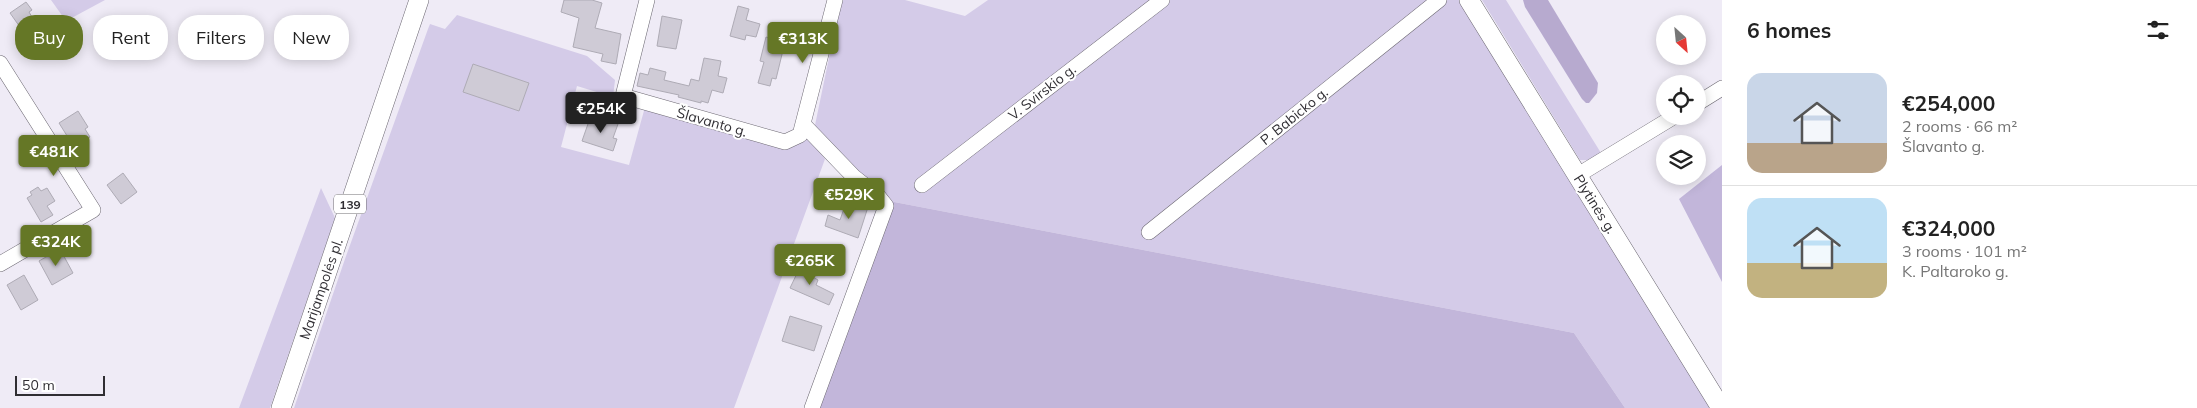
<!DOCTYPE html>
<html lang="en">
<head>
<meta charset="utf-8">
<style>
  :root { --surface:#fff; --page:#f2f2f2; --text:#222; --muted:#767676; --line:#e0e0e0; --accent:#657726 }
  body { margin:0; font-family:Mulish,sans-serif; background:var(--page); color:var(--text); height:100vh; display:flex; flex-direction:column; font-size:19px; white-space:nowrap }
  * { box-sizing:border-box; margin:0 }
  p { font-size:16px; color:var(--muted) }
  .icon { flex:none; width:28px; height:28px; fill:none; stroke:currentColor; stroke-width:2; stroke-linecap:round; stroke-linejoin:round }
  .map { position:relative; flex:1; overflow:hidden }
  .sheet { display:flex; flex-direction:column; background:var(--surface); width:475px }
  .sheet>* { flex:none }
  .top-card { position:absolute; left:15px; top:15px; width:475px; height:45px; display:flex; gap:10px }
  .needle { width:32px; rotate:153deg }
  .buttons { position:absolute; left:1656px; top:15px; display:grid; gap:10px }
  .buttons a { display:grid; place-items:center; width:50px; height:50px; border-radius:50%; background:var(--surface); box-shadow:0 2px 12px #0003; font-size:25px }
  .scale { position:absolute; left:15px; bottom:12px; width:90px; box-sizing:border-box; padding-left:5px; border:2px solid #302e33; border-top:0; font-size:14px; line-height:18px; white-space:nowrap; color:#302e33; -webkit-text-stroke:4px #fff; paint-order:stroke }
  .price { position:absolute; translate:-50% -42px; padding:0 11px; border-radius:5px; background:var(--accent); color:#fff; font-size:16px; line-height:32px; filter:drop-shadow(0 1px 2px #0008) }
  .price::after { content:''; position:absolute; left:50%; top:30px; width:15px; height:11px; margin-left:-8px; background:inherit; clip-path:polygon(0 0,100% 0,50% 100%) }
  .price.current { background:#222; color:#fff }
  ul { padding:0; list-style:none }
  li { display:flex; align-items:center; gap:15px; height:125px; padding:0 25px }
  li+li { border-top:1px solid var(--line) }
  li span { display:grid; place-items:center; flex:none; width:140px; height:100px; border-radius:15px; color:#555 }
  li>.icon { margin-inline-start:auto }
  span .icon { width:60px; height:60px; fill:#fffc; stroke-width:1 }
  li b { font-size:21px }
  h2 { display:flex; justify-content:space-between; align-items:center; height:60px; padding:0 25px; font-size:21px }
  .pill { padding:0 18px; border-radius:20px; background:var(--surface); box-shadow:0 2px 12px #0003; font-size:18px; line-height:45px }
  .pill.current { background:var(--accent); color:#fff }
  main { display:flex; flex:1; min-height:0 }
  .map>svg:first-child { display:block }
</style>
</head>
<body>
<main>
<div class="map">
<svg width="1722" height="408" viewBox="0 0 1722 408">
  <rect width="100%" height="100%" fill="#efebf6"/>
  <path fill="#d4cbe8" d="M51,0H105L66,21Z
    M841,0H905L965,16L988,0H1460L1712,408H1625L1574,333L889,201L814,130Z
    M1482,0H1506L1601,153L1589,160H1580Z
    M457,15L587,56L615,80L613,97L577,86L561,147L629,165L645,107L785,149L808,138L825,159L734,408H294L345,259L428,29L430,24L445,29Z
    M321,188L335,218L270,408H239Z"/>
  <path fill="#c2b6da" d="M1722,165V282L1679,199Z
    M889,201L1574,333L1625,408H816Z"/>
  <path fill="#b7aacf" d="M1523,0H1548L1598,83L1597,93L1589,103H1586L1582,99L1525,7Z"/>
  <path fill="#cfcbd6" stroke="#aeabb5" d="M564,0H592L602,3L595,28L621,34L616,64L601,61L603,54L573,47L579,18L561,12Z
    M26,2L32,10L29,12L39,29L27,37L10,13Z
    M738,6L749,9L746,20L760,24L756,37L746,35L745,40L730,36Z
    M662,16L682,20L676,49L657,46Z
    M766,37L785,42L776,79L772,78L770,86L758,83L764,62L760,61Z
    M704,58L721,61L718,76L727,78L723,93L712,90L708,103L701,101V103L678,97L679,95L637,86L640,73L648,75L650,68L666,72L664,80L689,86L691,79L699,81Z
    M473,64L529,83L519,111L463,92Z
    M78,111L88,127L85,129L90,137L74,147L59,123Z
    M599,118L618,124L613,138L617,139L613,151L582,141L589,121L598,124Z
    M123,173L137,192L121,204L107,185Z
    M38,187L41,191L47,188L55,201L47,206L53,215L41,222L27,198L32,195L30,192Z
    M847,200L868,207L858,238L825,226L828,215L840,220Z
    M60,249L73,273L52,285L39,261Z
    M802,263L812,268L809,275L818,280L816,285L834,294L829,305L790,288Z
    M24,275L38,300L21,310L7,285Z
    M790,316L822,326L814,351L782,341Z"/>
  <g fill="none" stroke-linecap="round" stroke-linejoin="round">
    <g stroke="#6c6872" stroke-width="16">
      <path id="minor" d="M647,0L623,96L785,142L800,135L835,0
        M0,63L93,210L0,264
        M1698,103L1722,88
        M803,124L854,177L878,196L886,206L812,408
        M1578,175L1675,116
        M922,185L1162,0
        M1149,232L1439,0"/>
    </g>
    <g stroke="#6c6872" stroke-width="20">
      <path id="major" d="M1469,0L1721,408
        M281,408L419,0"/>
    </g>
    <use href="#minor" stroke="#fff" stroke-width="15"/>
    <use href="#major" stroke="#fff" stroke-width="19"/>
  </g>
  <g text-anchor="middle" dominant-baseline="central" stroke-width="4" stroke-linejoin="round" paint-order="stroke">
    <rect fill="#fff" stroke="#6e6d70" stroke-width="1" x="334" y="194.5" width="32" height="19" rx="4"/>
    <g font-size="12" font-weight="bold" fill="#302e33">
      <text x="350" y="204">139</text>
    </g>
    <g font-size="14" fill="#302e33" stroke="#fff">
      <text transform="translate(1042 92) rotate(-38)">V. Svirskio g.</text>
      <text transform="translate(1294 116) rotate(-39)">P. Babicko g.</text>
      <text transform="translate(712 122) rotate(16)">Šlavanto g.</text>
      <text transform="translate(1595 204) rotate(58)">Plytinės g.</text>
      <text transform="translate(321 289) rotate(-71)">Marijampolės pl.</text>
    </g>
  </g>
</svg>
<div class="buttons">
<a><svg class="needle" viewBox="-14 -14 28 28"><path d="M0-13l5 13h-10z" fill="#e53935"/><path d="M0 13l5-13h-10z" fill="#767676"/></svg></a>
<a><svg class="icon" aria-label="locate" viewBox="0 0 24 24"><circle cx="12" cy="12" r="6"/><path d="M12 2v4M12 18v4M2 12h4M18 12h4"/></svg></a>
<a><svg class="icon" aria-label="layers" viewBox="0 0 24 24"><path d="M12 4l9 5-9 5-9-5zM3 14l9 5 9-5"/></svg></a>
</div>
<div class="scale">50 m</div>
<b class="price" style="left:803px;top:64px">€313K</b>
<b class="price current" style="left:601px;top:134px">€254K</b>
<b class="price" style="left:54px;top:177px">€481K</b>
<b class="price" style="left:849px;top:220px">€529K</b>
<b class="price" style="left:56px;top:267px">€324K</b>
<b class="price" style="left:810px;top:286px">€265K</b>
<div class="top-card">
<a class="pill current">Buy</a>
<a class="pill">Rent</a>
<a class="pill">Filters</a>
<a class="pill">New</a>
</div>
</div>
<section class="sheet">
<h2>6 homes<svg class="icon" aria-label="filters" viewBox="0 0 24 24"><path d="M4 7h16M4 17h16"/><circle cx="9" cy="7" r="2"/><circle cx="15" cy="17" r="2"/></svg></h2>
<ul>
<li><span style="background:linear-gradient(#c9d6e8 70%,#b9a48a 0)"><svg class="icon" aria-label="home" viewBox="0 0 24 24"><path d="M3 11l9-7 9 7M6 9v11h12V9"/></svg></span><div><b>€254,000</b><p>2 rooms · 66 m²</p><p>Šlavanto g.</p></div></li>
<li><span style="background:linear-gradient(#bfe0f5 65%,#c2b280 0)"><svg class="icon" aria-label="home" viewBox="0 0 24 24"><path d="M3 11l9-7 9 7M6 9v11h12V9"/></svg></span><div><b>€324,000</b><p>3 rooms · 101 m²</p><p>K. Paltaroko g.</p></div></li>
</ul>
</section>
</main>
</body>
</html>
